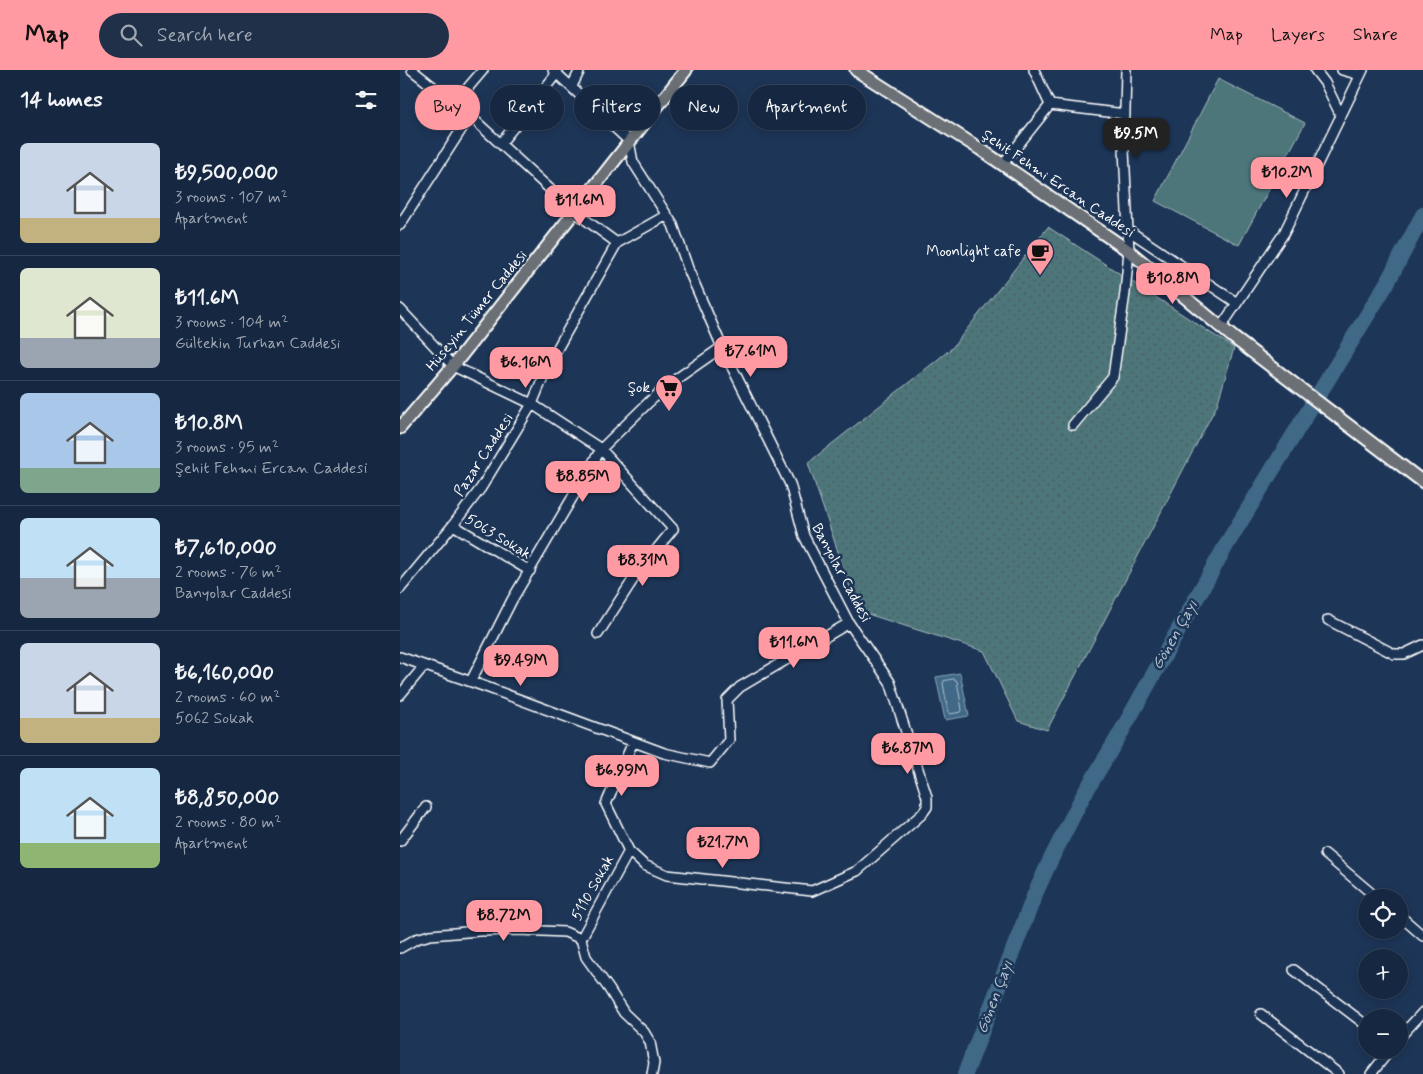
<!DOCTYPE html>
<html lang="en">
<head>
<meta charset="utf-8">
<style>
  :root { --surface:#162841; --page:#1f3048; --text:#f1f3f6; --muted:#9ea6b1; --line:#35445a; --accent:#ff9aa2 }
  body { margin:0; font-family:Mynerve,sans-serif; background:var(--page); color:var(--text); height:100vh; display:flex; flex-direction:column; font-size:19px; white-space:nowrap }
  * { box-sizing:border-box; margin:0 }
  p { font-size:16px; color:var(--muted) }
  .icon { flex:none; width:28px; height:28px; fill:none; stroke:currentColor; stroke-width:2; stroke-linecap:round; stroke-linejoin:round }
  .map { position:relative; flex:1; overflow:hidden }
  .drawer { display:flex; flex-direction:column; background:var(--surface); width:400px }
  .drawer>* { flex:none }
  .top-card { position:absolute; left:15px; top:15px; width:475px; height:45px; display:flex; gap:10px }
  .tools { position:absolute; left:958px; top:819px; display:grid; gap:10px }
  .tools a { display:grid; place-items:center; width:50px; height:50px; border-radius:50%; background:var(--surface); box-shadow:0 2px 8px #0003,0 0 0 1px var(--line); font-size:25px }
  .price { position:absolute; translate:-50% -42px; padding:0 11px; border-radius:10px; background:var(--accent); color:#111; font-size:16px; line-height:32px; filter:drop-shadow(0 1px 2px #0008) }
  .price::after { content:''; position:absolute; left:50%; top:30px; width:15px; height:11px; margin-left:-8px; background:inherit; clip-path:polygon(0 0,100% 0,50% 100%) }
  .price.on { background:#222; color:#fff }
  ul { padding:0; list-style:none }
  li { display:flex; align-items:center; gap:15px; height:125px; padding:0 20px }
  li+li { border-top:1px solid var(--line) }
  li span { display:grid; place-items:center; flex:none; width:140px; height:100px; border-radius:8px; color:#555 }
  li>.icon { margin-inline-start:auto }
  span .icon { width:60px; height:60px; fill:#fffc; stroke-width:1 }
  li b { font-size:21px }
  h2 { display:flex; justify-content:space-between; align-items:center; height:60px; padding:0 20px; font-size:21px }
  .chip { padding:0 18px; border-radius:22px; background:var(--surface); box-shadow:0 2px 8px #0003,0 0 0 1px var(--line); font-size:18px; line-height:45px }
  .chip.on { background:var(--accent); color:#111 }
  header { display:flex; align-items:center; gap:30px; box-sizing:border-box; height:70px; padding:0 25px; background:var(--accent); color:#111 }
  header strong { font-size:24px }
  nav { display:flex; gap:28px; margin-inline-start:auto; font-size:18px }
  .search { width:350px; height:45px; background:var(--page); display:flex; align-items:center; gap:12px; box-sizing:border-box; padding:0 18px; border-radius:28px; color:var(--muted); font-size:19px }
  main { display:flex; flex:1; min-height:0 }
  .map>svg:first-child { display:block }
</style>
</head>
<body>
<header>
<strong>Map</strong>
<div class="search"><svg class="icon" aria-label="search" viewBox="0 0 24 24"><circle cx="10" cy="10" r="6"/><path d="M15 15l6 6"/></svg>Search here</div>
<nav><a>Map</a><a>Layers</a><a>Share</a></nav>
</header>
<main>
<section class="drawer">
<h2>14 homes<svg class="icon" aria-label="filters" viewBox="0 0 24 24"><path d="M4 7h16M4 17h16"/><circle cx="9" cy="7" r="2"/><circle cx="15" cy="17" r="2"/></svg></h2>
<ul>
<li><span style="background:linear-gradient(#c9d6e8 75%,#c2b280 0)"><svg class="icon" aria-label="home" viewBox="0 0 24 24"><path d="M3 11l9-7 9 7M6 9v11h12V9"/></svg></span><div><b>₺9,500,000</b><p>3 rooms · 107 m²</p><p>Apartment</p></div></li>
<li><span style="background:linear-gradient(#dfe7d0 70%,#9aa5b1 0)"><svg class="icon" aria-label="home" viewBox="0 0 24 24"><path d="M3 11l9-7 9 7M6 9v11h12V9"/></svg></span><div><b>₺11.6M</b><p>3 rooms · 104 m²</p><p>Gültekin Turhan Caddesi</p></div></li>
<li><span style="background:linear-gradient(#a9c7e8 75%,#7fa58c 0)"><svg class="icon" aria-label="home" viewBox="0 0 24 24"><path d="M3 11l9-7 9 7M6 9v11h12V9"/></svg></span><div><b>₺10.8M</b><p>3 rooms · 95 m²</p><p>Şehit Fehmi Ercan Caddesi</p></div></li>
<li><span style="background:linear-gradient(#bfe0f5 60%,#9aa5b1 0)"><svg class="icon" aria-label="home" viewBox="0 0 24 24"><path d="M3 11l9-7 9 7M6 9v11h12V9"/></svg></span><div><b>₺7,610,000</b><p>2 rooms · 76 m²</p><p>Banyolar Caddesi</p></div></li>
<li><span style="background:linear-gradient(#c9d6e8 75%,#c2b280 0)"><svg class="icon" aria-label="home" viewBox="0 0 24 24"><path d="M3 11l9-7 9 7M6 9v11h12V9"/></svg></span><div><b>₺6,160,000</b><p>2 rooms · 60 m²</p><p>5062 Sokak</p></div></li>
<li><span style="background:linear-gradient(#bfe0f5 75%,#8fb573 0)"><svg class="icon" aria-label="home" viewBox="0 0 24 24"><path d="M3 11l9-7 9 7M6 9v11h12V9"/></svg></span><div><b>₺8,850,000</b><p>2 rooms · 80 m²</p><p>Apartment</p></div></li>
</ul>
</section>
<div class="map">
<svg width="1023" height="1004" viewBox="0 0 1023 1004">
  <defs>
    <pattern id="grass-dots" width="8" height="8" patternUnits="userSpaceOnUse" patternTransform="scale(1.25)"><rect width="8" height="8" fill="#4e767a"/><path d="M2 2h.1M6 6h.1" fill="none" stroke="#4d5d5e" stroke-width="1.8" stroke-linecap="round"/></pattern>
  </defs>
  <rect width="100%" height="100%" fill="#1d3557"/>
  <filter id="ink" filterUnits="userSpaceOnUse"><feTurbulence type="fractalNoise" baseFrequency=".02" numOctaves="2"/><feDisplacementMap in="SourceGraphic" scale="10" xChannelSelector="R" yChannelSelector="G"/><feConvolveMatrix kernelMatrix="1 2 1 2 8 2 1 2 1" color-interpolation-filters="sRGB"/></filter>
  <g filter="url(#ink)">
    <path fill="url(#grass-dots)" stroke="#a6babc" d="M648,157L834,278L817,335L647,660L618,651L584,581L458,541L408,393L552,278Z"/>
    <path fill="#4e767a" stroke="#a6babc" d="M818,9L905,53L839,175L755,131Z"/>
    <path fill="#3f6887" stroke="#8ca4b7" d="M560,603L569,646L545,650L536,607Z"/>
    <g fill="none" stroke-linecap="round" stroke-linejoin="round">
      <path stroke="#b2c3cf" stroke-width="1" d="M554,609L557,611L562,640L561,642L550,644L548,642L543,613L544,611Z"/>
      <path stroke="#3f6887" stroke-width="16" d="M565,1004L635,824L650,791L683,726L720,664L828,472L987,213L1023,145"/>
      <g stroke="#fff" stroke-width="12">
        <path id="minor" d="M12,0L70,46L175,142L217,173
          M153,0L229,71L233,92L273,155L289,201L322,277L390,414L404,466L449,553L490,612L527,727V737L522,744L457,801L412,821L267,805L244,795L229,781L206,734L233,672
          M634,0L650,35L725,44
          M915,0L925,13L941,46
          M942,0L960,5
          M172,16L180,0
          M55,33L83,0
          M101,73L157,3
          M603,94L650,35
          M0,155L70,46
          M728,160L837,233
          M0,239L53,296L132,334L201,379L273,459L238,502L198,564
          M821,257L884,163L963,0
          M673,355L713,307L725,223L729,181L724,80L726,0
          M53,455L130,501
          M0,519L53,455L81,418L132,334L148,295L217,173L267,145
          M928,550L994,584H1004L1023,575
          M0,587L86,617L264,683L310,693L329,670L327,630L340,617L449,553
          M71,611L112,530L201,379L249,332L272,312L322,277
          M0,625L24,596
          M0,771L26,737
          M925,784L977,828
          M999,845L1023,866
          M181,869L229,781
          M0,878L16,869L30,865L79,861L119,860L165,862L181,869L186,887L209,919L224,943L244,962L250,972L254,993L252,1004
          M894,900L966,955
          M861,944L939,1004
          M999,968L1023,942
          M971,1004L990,980"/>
      </g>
      <g stroke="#fff" stroke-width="15">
        <path id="major" d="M456,0L580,79L729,181L834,268L1023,412
          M0,358L53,296L286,0"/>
      </g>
      <use href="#minor" stroke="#1d3557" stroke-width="9"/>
      <use href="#major" stroke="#6b7074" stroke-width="11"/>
    </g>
  </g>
  <defs>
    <g id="cafe-pin" transform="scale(1.4375)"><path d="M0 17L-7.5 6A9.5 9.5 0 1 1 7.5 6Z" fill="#ff9aa2" stroke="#1d3557"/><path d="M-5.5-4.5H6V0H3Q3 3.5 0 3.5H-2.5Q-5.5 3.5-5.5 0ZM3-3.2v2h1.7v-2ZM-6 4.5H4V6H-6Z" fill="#111"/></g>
    <g id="supermarket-pin" transform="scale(1.4375)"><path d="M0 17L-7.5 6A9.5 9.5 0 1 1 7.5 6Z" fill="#ff9aa2" stroke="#1d3557"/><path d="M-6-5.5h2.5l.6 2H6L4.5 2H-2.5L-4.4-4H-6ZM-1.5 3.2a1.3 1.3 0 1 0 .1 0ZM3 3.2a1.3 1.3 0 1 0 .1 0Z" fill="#111"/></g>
  </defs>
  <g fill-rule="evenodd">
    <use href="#cafe-pin" x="640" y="182"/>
    <use href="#supermarket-pin" x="269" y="318"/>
  </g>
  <g text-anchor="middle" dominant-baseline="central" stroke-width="5" stroke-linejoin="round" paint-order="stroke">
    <g font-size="15" fill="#fff" stroke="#1d3557">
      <text transform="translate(658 114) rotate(34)">Şehit Fehmi Ercan Caddesi</text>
      <text transform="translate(77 241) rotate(-51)">Hüseyin Tümer Caddesi</text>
      <text transform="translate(84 385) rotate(-57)">Pazar Caddesi</text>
      <text transform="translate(98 467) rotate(31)">5063 Sokak</text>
      <text transform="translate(441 503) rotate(62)">Banyolar Caddesi</text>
      <text transform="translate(193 818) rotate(-61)">5110 Sokak</text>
    </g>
    <g font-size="15" fill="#fff" stroke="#1d3557" text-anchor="end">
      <text x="621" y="182">Moonlight cafe</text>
      <text x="250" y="318">Şok</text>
    </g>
    <g font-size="16" font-style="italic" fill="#b2c3cf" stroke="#1d3557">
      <text transform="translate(775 565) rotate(-60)">Gönen Çayı</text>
      <text transform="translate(595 927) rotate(-69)">Gönen Çayı</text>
    </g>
  </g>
</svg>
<div class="tools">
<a><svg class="icon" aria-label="locate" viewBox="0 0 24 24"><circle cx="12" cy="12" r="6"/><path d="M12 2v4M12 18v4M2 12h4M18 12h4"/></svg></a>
<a>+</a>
<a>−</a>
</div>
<b class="price on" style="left:736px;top:90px">₺9.5M</b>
<b class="price" style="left:887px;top:129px">₺10.2M</b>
<b class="price" style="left:180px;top:157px">₺11.6M</b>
<b class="price" style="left:773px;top:235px">₺10.8M</b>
<b class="price" style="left:351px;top:308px">₺7.61M</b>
<b class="price" style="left:126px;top:319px">₺6.16M</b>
<b class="price" style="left:183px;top:433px">₺8.85M</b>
<b class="price" style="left:243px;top:517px">₺8.31M</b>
<b class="price" style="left:394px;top:599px">₺11.6M</b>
<b class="price" style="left:121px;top:617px">₺9.49M</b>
<b class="price" style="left:508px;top:705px">₺6.87M</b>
<b class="price" style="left:222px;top:727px">₺6.99M</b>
<b class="price" style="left:323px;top:799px">₺21.7M</b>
<b class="price" style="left:104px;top:872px">₺8.72M</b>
<div class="top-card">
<a class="chip on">Buy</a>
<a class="chip">Rent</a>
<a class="chip">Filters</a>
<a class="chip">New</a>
<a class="chip">Apartment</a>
</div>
</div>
</main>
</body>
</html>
